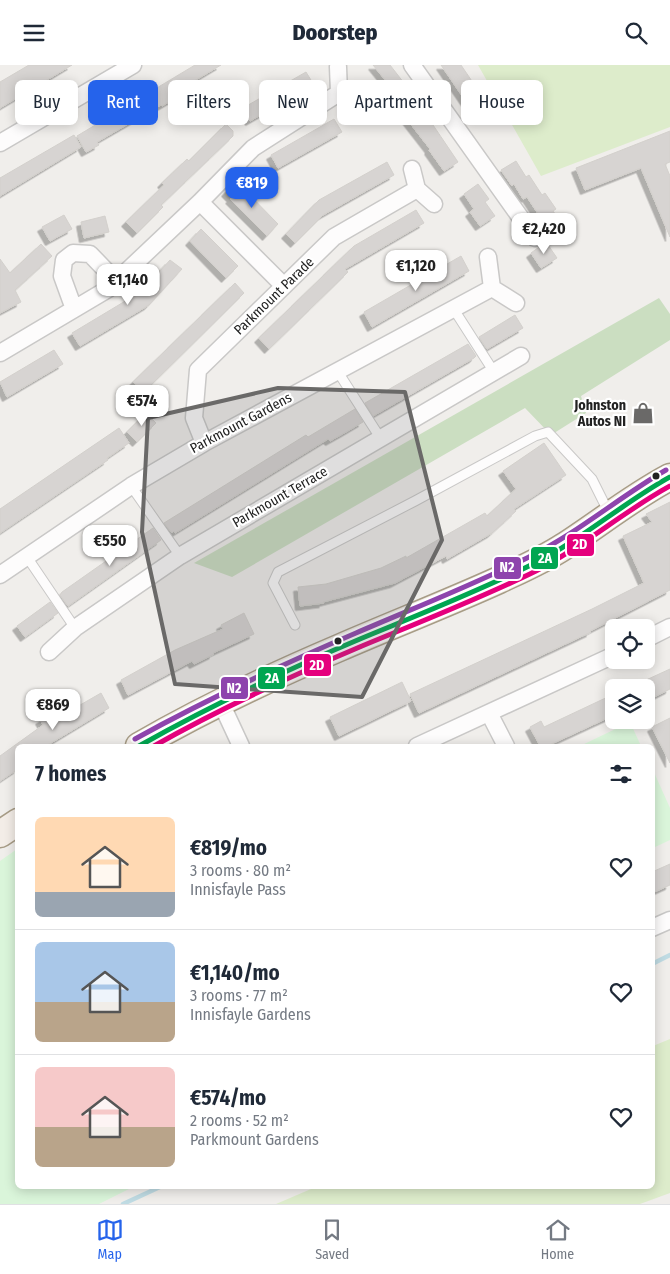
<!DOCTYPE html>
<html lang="en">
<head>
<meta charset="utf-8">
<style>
  :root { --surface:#fff; --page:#f6f6f7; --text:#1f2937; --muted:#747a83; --line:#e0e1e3; --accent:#2563eb }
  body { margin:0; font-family:"Fira Sans Condensed",sans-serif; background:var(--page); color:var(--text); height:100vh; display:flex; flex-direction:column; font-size:19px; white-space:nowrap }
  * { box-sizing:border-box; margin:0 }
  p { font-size:16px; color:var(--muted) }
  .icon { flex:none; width:28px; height:28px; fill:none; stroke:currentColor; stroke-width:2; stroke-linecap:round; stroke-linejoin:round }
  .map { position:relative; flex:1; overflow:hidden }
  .panel { position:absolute; left:15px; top:679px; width:640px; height:445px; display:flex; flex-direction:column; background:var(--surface); border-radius:8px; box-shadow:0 2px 12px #0003 }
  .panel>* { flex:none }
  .banner { position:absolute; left:15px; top:15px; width:640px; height:45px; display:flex; gap:10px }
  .controls { position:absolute; left:605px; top:554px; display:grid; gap:10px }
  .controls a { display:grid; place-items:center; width:50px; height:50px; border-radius:8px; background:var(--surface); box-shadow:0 2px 12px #0003; font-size:25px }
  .price { position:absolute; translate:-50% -42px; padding:0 11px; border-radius:10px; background:#fff; color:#222; font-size:16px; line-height:32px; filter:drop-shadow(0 1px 2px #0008) }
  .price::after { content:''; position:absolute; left:50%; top:30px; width:15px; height:11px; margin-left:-8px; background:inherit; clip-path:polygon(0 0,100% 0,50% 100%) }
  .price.active { background:var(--accent); color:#fff }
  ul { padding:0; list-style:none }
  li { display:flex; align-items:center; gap:15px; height:125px; padding:0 20px }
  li+li { border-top:1px solid var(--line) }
  li span { display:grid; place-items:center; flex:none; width:140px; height:100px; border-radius:8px; color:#555 }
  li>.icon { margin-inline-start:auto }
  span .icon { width:60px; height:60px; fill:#fffc; stroke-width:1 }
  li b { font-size:21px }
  h2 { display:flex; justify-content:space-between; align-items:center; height:60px; padding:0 20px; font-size:21px }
  .pill { padding:0 18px; border-radius:8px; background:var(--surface); box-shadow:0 2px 12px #0003; font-size:18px; line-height:45px }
  .pill.active { background:var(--accent); color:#fff }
  header { display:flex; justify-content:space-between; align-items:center; height:65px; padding:0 20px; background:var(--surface); font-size:22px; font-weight:800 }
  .tabs { display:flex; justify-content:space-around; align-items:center; height:70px; border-top:1px solid var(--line); background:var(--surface); font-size:14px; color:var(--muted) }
  .tabs a { display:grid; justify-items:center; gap:2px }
  .tabs .active { color:var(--accent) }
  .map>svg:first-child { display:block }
</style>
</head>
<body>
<header><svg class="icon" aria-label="menu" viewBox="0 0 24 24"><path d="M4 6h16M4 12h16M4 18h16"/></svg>Doorstep<svg class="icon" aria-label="search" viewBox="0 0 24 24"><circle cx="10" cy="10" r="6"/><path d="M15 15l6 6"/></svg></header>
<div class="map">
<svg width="670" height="1139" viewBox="0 0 670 1139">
  <defs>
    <filter id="shadow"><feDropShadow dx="-4.5" dy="4.5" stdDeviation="0" flood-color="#0004"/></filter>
  </defs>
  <rect width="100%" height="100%" fill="#f0eeeb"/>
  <path fill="#ddeccb" d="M478,0H670V62L541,111Z
    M670,974V1128L640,1139H276L318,1121H652L653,981Z"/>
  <path fill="#cbdec1" d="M659,233L670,249V275L581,331L586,348L551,370L525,343L232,512L194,498Z"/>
  <path fill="#daf5da" d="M630,657L641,681H580Z
    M653,705L670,743V775L653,783Z
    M17,784L18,1121H135L99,1139H0V796Z"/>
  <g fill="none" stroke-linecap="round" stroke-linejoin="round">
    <path stroke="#bfdbe3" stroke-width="4.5" d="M652,899L670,890
      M123,1139L162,1121"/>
  </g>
  <path fill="#d7d4d2" stroke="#d3d0cc" filter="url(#shadow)" d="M29,0H72L0,43V17Z
    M195,0H221L172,29L174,34L162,41L161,40L97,77L99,80L86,87L77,71Z
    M373,0H390L404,18L394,26Z
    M441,0H461L482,31L469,41Z
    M306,7L314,20L250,56L243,43Z
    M408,28L431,57L458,97L444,106L429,85L430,84L395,39Z
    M334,54L342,67L278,103L271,90Z
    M226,59L233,66V71L161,140L163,142L137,168L126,157L164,120L162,118L187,94L189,96Z
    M670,66V97L665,99L670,111V172L641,103L585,125L576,103Z
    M74,70L81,82L0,131V113Z
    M516,96L526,112L529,110L542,130L545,128L556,144L553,146L567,166L551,176L545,166L548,164L527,132L523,134L514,119L512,121L501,105Z
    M387,97L394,110L323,150L295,178L286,169L319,135Z
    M236,116L278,159L267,171L230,134L232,133L226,127Z
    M478,119L489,134L485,137L495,151L480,161L470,147L474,144L464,129Z
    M416,145L424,158L345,204L348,207L269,284L259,273L354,181Z
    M64,150L72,164L50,176L42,162Z
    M105,151L109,167L84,173L81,157Z
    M201,164L238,201L226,213L190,176Z
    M546,177L557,193L541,203L531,188Z
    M41,179L52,191L15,225L21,237L0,248V194L10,208Z
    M461,191L469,206L372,262L364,247Z
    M170,195L182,204L149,240L80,281L72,268L142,226Z
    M235,218L244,228L144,327L133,317Z
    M515,250L523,263L487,284L479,272Z
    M468,279L476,291L474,293L373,351L365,338Z
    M54,285L63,299L7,332L0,317Z
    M355,344L363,357L346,367L330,376L328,374L175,468L174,466L172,468L164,458L306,370L308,372Z
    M146,348L156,358L137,377L127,367Z
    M119,363L129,378L107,393L108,395L0,468V444Z
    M544,378L566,410L514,444L516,446L492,468L447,494L446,491L395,518L323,537L324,538L300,541L298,522L326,519L381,503L406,491V493L485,448L487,451L516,424L503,406Z
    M670,437V525L590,566L591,567L419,648L410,629L592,544L644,518L623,471L652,457L646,449Z
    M153,463L161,475L68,541L60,530L62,527Z
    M50,537L58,548L25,572L17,561Z
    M244,548L254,569L213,588L214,589L194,599L192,596L128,630L121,615L175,585L223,564L221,560Z
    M670,604V624L646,636V615Z
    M402,617L411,636L339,671L330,652Z
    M101,628L109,643L46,681H18V704L0,716V691L43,660L40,655L57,645L61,651Z
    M614,629V650L547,681H540L530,662L541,656L544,662Z
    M670,653V698L652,662Z
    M670,799V820L652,828V807Z"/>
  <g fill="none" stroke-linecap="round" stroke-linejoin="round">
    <g stroke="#c9c8c7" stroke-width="11">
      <path id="lane" d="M453,243L494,307
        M338,307L381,374
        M131,421L180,491
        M27,492L75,563
        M295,560L273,518L278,507L415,436L535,371L548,367L592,414L609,448"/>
    </g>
    <g stroke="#c9c8c7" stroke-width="19">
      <path id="street" d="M412,0L535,173
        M338,2L339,28L363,47
        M0,78L133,0
        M412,104L417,124L434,139
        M200,137L284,221
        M488,192L492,223L516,238
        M74,244L62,211L64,195L73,188L90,189L116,216
        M0,288L108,224L200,137L253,83L339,28
        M204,378L194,353L198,305L334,172L417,124
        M0,510L131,421L204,378L492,223
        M646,574L670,562
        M49,587L75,563L180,491L521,291
        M221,638L241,681
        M489,648L506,681
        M417,681L614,590
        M652,863L670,855"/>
    </g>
    <g stroke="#a79c86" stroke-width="29">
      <path id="primary" d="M139,681C203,644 271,612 339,583C392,560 446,539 499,515C520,505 543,495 563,482C599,459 632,432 670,412
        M0,769L18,757"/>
    </g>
    <use href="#lane" stroke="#fdfcfc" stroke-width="9"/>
    <use href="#street" stroke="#fdfcfc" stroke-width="16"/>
    <use href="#primary" stroke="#f3ede7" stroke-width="26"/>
    <g stroke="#fff" stroke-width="9">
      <path id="bus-1" d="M139,681C210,641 284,606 360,574C418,550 477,527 533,499C581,475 623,438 670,412"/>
    </g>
    <g stroke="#fff" stroke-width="9">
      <path id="bus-2" d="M154,681C221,643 291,611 362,581C420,557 479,534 536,506C583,482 624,446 670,421"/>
    </g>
    <g stroke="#fff" stroke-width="9">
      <path id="bus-3" d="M135,674C207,634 281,600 356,568C414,543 473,520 529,492C578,468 619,432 666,405"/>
    </g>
    <use href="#bus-1" stroke="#00a651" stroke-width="5"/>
    <use href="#bus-2" stroke="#e5007d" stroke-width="5"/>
    <use href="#bus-3" stroke="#8e44ad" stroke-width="5"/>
  </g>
  <path fill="#6a6968" fill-opacity="0.2" stroke="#6a6968" stroke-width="4" stroke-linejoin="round" d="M278,323L405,327L442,475L362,632L175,619L142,467L148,353Z"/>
  <defs>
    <g id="shop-bare" transform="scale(1.725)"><path d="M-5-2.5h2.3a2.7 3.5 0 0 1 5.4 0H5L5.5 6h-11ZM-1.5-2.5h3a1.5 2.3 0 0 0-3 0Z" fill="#6a6968" stroke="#fff" stroke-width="2.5" paint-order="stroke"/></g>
  </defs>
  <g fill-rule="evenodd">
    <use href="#shop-bare" x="643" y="348"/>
  </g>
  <g fill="#222" stroke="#fff" stroke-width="2">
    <circle cx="656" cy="411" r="4.5"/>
    <circle cx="338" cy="576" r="4.5"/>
  </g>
  <g text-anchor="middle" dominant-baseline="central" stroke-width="4.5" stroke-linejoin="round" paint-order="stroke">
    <g font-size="14" fill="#222" stroke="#fff">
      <text transform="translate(274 231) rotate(-44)">Parkmount Parade</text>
      <text transform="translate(241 358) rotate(-28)">Parkmount Gardens</text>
      <text transform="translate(280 432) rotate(-30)">Parkmount Terrace</text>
    </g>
    <g font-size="14" font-weight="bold" fill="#222" stroke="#fff" text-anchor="end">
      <text x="626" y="340">Johnston<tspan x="626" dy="16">Autos NI</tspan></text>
    </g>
  </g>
  <g stroke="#fff" stroke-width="2">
    <rect x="566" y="468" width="29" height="24" rx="5" fill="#e5007d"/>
    <rect x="530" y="481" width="29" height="24" rx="5" fill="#00a651"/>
    <rect x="493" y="491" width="29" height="24" rx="5" fill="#8e44ad"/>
    <rect x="303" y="588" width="29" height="24" rx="5" fill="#e5007d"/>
    <rect x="257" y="601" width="29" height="24" rx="5" fill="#00a651"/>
    <rect x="220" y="611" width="29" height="24" rx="5" fill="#8e44ad"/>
  </g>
  <g font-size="14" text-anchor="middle" font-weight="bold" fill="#fff">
    <text x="580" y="484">2D</text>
    <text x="545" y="498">2A</text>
    <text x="507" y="507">N2</text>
    <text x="317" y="605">2D</text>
    <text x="272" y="618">2A</text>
    <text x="234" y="628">N2</text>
  </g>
</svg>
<div class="controls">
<a><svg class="icon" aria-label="locate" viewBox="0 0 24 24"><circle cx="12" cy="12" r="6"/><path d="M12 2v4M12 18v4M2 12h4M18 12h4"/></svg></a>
<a><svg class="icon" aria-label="layers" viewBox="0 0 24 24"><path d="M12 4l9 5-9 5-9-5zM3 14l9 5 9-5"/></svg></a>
</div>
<b class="price active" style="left:252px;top:144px">€819</b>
<b class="price" style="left:544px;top:190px">€2,420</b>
<b class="price" style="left:416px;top:227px">€1,120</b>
<b class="price" style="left:128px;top:241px">€1,140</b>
<b class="price" style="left:142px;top:362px">€574</b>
<b class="price" style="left:110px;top:502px">€550</b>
<b class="price" style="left:53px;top:666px">€869</b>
<div class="banner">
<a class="pill">Buy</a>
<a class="pill active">Rent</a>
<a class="pill">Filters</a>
<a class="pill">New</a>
<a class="pill">Apartment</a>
<a class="pill">House</a>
</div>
<section class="panel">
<h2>7 homes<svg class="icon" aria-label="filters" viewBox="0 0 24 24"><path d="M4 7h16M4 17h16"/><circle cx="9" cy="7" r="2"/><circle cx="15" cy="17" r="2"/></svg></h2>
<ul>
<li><span style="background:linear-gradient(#ffd9b3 75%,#9aa5b1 0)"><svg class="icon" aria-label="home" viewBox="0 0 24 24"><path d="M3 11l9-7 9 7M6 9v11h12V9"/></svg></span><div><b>€819/mo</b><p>3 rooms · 80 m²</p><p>Innisfayle Pass</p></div><svg class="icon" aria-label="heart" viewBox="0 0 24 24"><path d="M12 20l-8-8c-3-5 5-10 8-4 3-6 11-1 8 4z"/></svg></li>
<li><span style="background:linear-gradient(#a9c7e8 60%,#b9a48a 0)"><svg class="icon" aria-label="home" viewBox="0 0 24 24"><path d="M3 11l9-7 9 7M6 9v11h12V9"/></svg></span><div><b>€1,140/mo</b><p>3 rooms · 77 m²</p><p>Innisfayle Gardens</p></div><svg class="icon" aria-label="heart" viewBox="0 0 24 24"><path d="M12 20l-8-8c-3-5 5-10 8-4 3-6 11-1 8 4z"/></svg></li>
<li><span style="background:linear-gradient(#f6c9c9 60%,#b9a48a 0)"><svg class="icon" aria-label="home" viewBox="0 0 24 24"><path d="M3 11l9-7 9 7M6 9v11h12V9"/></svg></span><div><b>€574/mo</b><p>2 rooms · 52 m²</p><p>Parkmount Gardens</p></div><svg class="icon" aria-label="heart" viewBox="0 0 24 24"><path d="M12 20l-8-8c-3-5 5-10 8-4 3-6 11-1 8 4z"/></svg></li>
</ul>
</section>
</div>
<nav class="tabs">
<a class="active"><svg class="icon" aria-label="map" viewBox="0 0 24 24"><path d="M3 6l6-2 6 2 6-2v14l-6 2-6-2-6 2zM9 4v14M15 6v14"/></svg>Map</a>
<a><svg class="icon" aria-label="saved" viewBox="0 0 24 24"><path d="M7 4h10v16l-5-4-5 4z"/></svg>Saved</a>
<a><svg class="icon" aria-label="home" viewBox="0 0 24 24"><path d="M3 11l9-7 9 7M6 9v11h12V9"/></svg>Home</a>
</nav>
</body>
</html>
